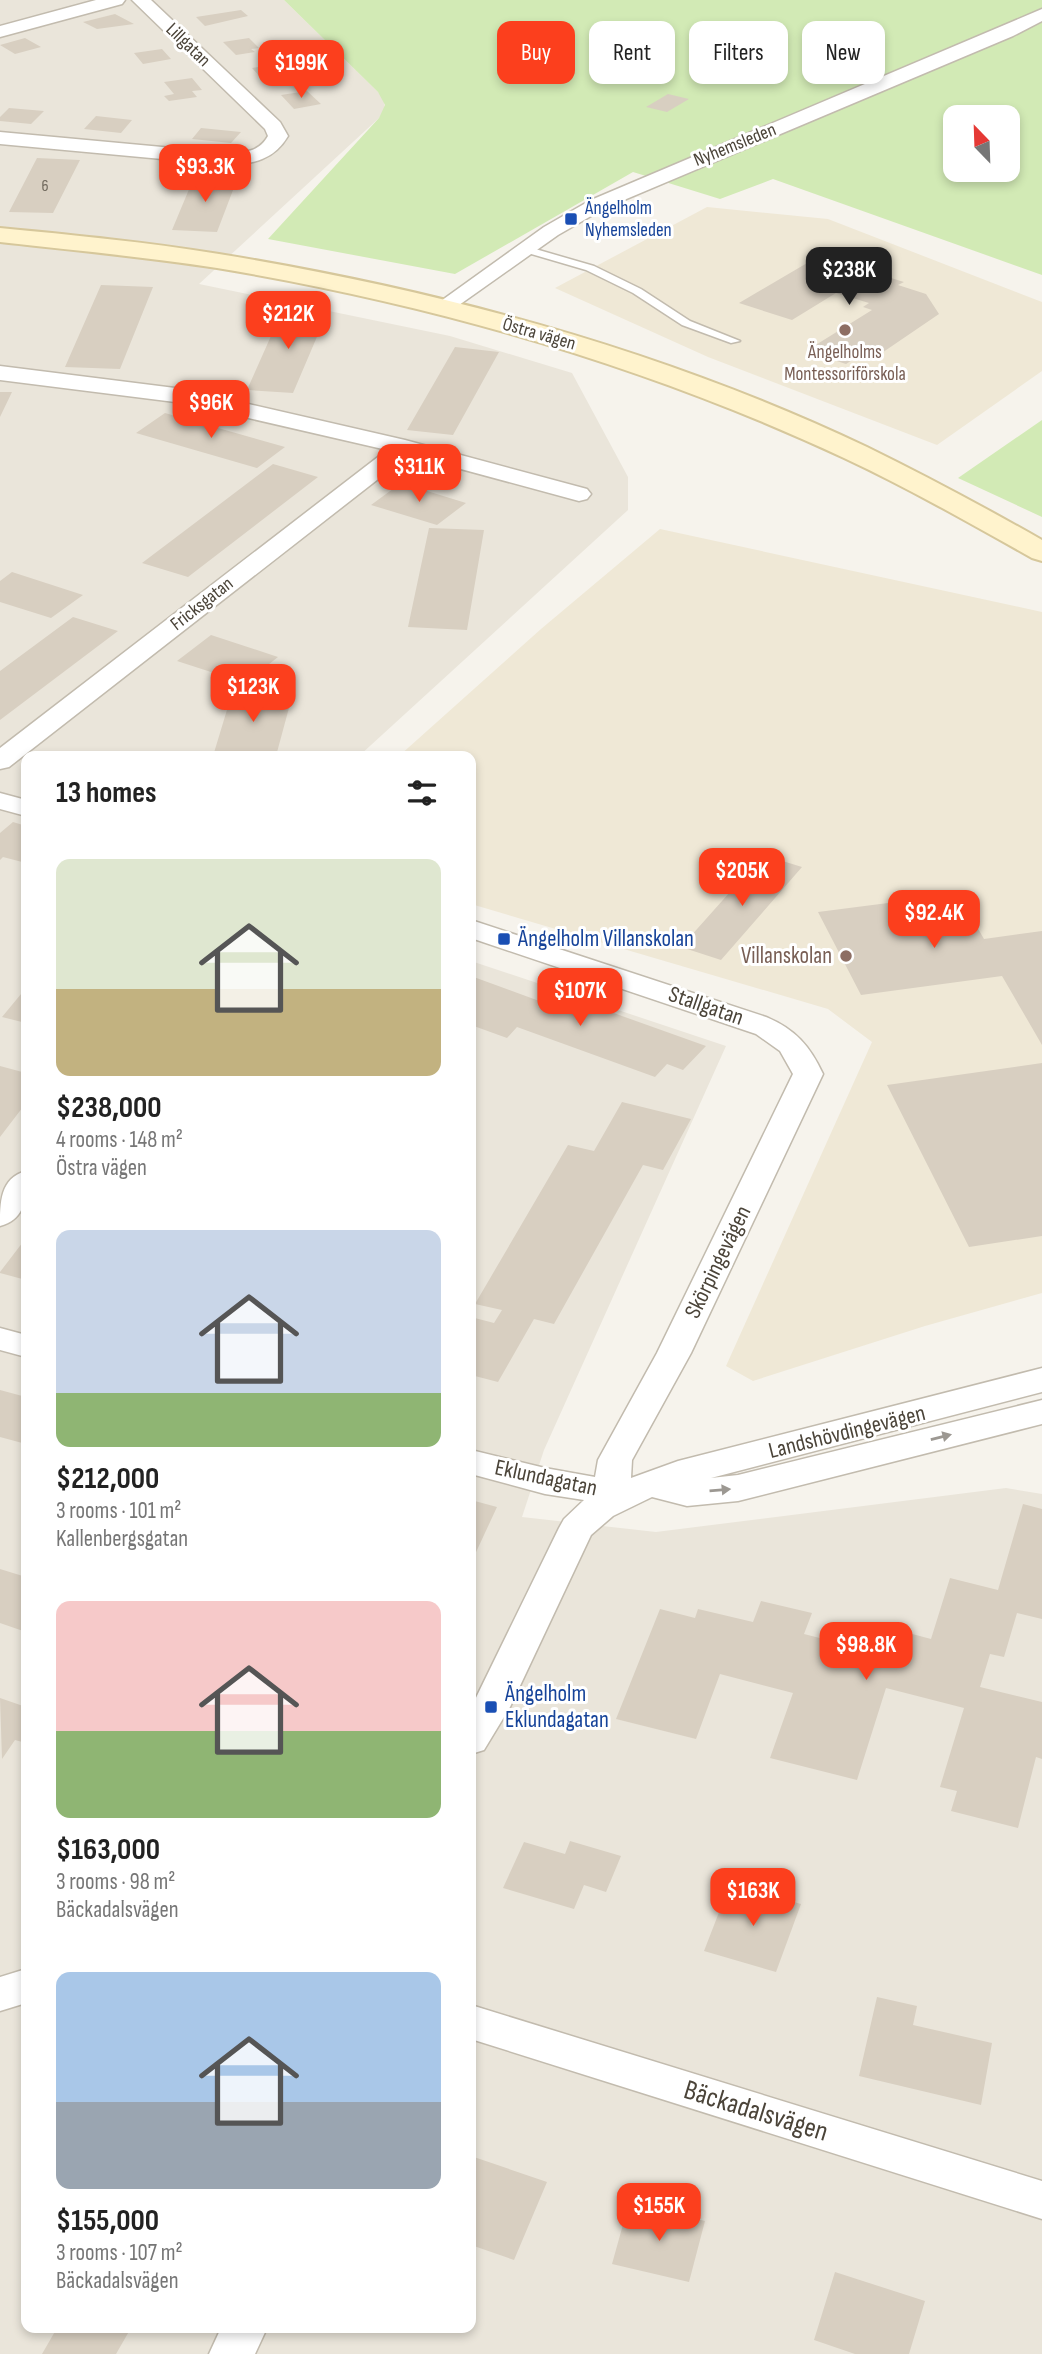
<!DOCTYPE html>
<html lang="en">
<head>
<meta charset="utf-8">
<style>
  :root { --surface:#fff; --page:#f2f2f2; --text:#222; --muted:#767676; --accent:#fc3f1d }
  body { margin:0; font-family:"Sofia Sans Condensed",sans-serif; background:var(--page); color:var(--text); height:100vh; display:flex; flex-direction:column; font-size:26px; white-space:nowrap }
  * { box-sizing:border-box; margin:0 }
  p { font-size:23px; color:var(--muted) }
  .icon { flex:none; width:38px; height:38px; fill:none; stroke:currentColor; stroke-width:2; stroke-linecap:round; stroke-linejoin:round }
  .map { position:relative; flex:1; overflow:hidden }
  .side { position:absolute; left:21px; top:751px; width:455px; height:1582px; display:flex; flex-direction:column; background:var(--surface); border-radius:14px; box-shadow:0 4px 10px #0003 }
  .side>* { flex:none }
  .hud { position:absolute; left:497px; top:21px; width:439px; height:63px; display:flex; gap:14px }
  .needle { width:46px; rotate:337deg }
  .buttons { position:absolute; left:943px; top:105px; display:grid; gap:14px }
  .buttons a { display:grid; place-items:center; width:77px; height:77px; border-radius:14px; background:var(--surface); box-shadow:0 4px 10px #0003; font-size:35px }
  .price { position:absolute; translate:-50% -60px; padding:0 16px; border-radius:14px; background:var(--accent); color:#fff; font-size:23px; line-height:46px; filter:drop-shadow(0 2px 4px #0008) }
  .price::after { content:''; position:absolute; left:50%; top:42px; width:21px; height:16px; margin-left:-10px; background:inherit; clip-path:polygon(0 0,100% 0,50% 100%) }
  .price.selected { background:#222; color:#fff }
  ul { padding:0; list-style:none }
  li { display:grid; align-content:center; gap:14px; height:371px; padding:0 35px }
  li span { display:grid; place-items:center; height:217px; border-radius:14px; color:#555 }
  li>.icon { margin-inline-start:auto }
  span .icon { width:126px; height:126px; fill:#fffc; stroke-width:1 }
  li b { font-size:30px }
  h2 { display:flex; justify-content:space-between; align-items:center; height:84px; padding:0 35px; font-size:30px }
  .pill { padding:0 24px; border-radius:14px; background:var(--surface); box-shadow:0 4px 10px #0003; font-size:24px; line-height:63px }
  .pill.selected { background:var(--accent); color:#fff }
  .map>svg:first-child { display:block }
</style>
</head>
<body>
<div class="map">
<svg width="1042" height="2354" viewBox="0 0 1042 2354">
  <rect width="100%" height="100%" fill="#f6f3ec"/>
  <path fill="#eae5da" d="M0,0H284L378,92L383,98L385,108L379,118L199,284L450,336L572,373L628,477V510L359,756H26V2328H471V961L726,1046L544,1450L522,1517L656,1532L1006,1488L1042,1494V2354H0Z"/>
  <path fill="#efe8d6" d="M707,207L828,219L1042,302V371L937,445L708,357L555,288Z
    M660,529L1042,612V1293L925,1326L753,1381L726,1366L872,1042L828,1009L471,904V756H399L541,629Z"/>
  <path fill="#d2eab5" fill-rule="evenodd" d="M284,0H1042V275L773,179L720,199L633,172L455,274L268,239L379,118L385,105L378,92ZM956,117H1008V170H956Z
    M1042,420V517L958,478Z"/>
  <path fill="#d8cfc1" d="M241,10L248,16L205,26L196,17Z
    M115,14L134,24L97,29L83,22Z
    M25,38L41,47L15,54L0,45Z
    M249,38L259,48L251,49L255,52L236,55L223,42Z
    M162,49L171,59L143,64L134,53Z
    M276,64L287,75L262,79L252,68Z
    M192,78L202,90L192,91L197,97L169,101L164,96L174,94L164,82Z
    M307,91L321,104L294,109L281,95Z
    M668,94L689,99L667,112L646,107Z
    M9,108L44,111L31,124L0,121V117Z
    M96,116L132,120L121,133L84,129Z
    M201,128L241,132L231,143L192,139Z
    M37,158L80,160L53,213L9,212Z
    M195,175L238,177L217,232L172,230Z
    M819,256L904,282L898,285L926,294L939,314L870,361L857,357L846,364L806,351L872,310L863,307L869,303L836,293L792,320L739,303Z
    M101,285L153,287L120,369L65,367Z
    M283,309L328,311L293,393L247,390Z
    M455,347L499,352L453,435L407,430Z
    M0,392H12L0,417Z
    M165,413L285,447L257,468L136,433Z
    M273,464L318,477L188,577L142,563Z
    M401,483L466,503L437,525L371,505Z
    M429,528L484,530L467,630L408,627Z
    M12,572L83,595L51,618L0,602V581Z
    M73,617L118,631L0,720V671Z
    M211,635L278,657L245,683L177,661Z
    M233,690L293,693L276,756H213Z
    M13,822L26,826V863L3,857L0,860V833Z
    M763,855L802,867L721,960L681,947Z
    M958,894L984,939L1042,931V1045L1002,976L861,995L818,912Z
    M471,976L542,1002L552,991L706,1046L683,1070L667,1064L655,1077L517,1027L507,1038L471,1025Z
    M26,988V1023L2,1017Z
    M1042,1063V1236L969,1247L887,1085Z
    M0,1066L26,1073V1103L0,1137Z
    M622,1102L691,1119L663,1170L643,1165L554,1324L534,1319L498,1382L471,1375V1317L494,1323L502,1310L475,1304L568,1145L594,1151Z
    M26,1238V1280L0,1273V1272Z
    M0,1390L26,1397V1444L0,1437Z
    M471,1500L497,1507L471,1563Z
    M1023,1504L1042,1509V1619L1017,1613L1004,1657L990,1654L980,1687L1042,1702V1759L1036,1757L1018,1828L951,1811L957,1791L940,1787L964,1708L886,1688L857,1780L770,1758L793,1693L720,1674L696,1739L616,1719L660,1609L695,1618L698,1609L753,1622L761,1601L812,1613L804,1634L855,1647L851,1657L890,1667L901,1631L931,1639L950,1578L998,1590Z
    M0,1569L26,1577V1632L0,1623Z
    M0,1698L26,1707V1743L15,1740L2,1759Z
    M570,1841L621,1856L606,1892L584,1885L574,1909L503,1888L524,1842L565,1854Z
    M730,1884L801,1904L776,1972L704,1951Z
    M877,1997L917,2006L913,2025L992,2043L981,2105L859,2076Z
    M471,2156L547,2182L514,2260L471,2245Z
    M629,2203L705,2221L689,2282L612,2264Z
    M835,2272L925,2301L909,2354H855L814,2340Z
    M57,2328H131L116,2354H42Z"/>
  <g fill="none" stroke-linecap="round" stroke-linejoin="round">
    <g stroke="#c2bbae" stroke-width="3">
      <path id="lane" d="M525,246L594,266L641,289L690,321L740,341L731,343L682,325L633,293L586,270L521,251V247Z"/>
    </g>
    <g stroke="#c2bbae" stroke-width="3">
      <path id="street" d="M96,0H125L122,4L0,37V26Z
        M132,0H151L280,122L288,136C274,160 253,164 227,165L0,144V132L227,153C244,153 259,152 268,136L265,129Z
        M1042,9V21L1013,36L605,208L558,235L452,310H438L434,306L544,227L591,200Z
        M0,366L183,389L405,440L587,489L591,494L587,499L579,501L409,455L9,767L0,769V748L387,450L183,403L0,380Z
        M0,793L26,800V816L0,809Z
        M471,920L766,1017C795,1029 810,1046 823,1074L691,1353L632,1460L631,1478L678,1461L1042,1368V1392L711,1478L738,1475L1042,1400V1424L738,1501L687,1506L652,1497L613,1516L591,1535L510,1707L484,1750L471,1754V1708L559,1528L564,1519L584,1500L545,1494L471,1474V1450L545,1468L595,1477L598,1460L657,1353L793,1074L780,1051L756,1034L471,938Z
        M26,1171C27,1194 27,1219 0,1226C0,1203 0,1178 26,1171Z
        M0,1328L26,1335V1357L0,1350Z
        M26,1969V2003L0,2011V1977Z
        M471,2005L1042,2181V2219L471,2039Z
        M221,2328H267L255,2354H209Z"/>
    </g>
    <g stroke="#d6c79b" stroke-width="4">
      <path id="secondary" d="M0,228C73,235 146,242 219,254C440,290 663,350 867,447C926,476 984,507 1042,540V561L1032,558C970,523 908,488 844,458C645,365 433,304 217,268C145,257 72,250 0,242Z"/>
    </g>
    <use href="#lane" fill="#fff" fill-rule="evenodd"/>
    <use href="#street" fill="#fff" fill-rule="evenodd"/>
    <use href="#secondary" fill="#fff3cd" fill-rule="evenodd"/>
  </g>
  <defs><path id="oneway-solid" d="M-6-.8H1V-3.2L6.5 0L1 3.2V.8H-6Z" transform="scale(1.75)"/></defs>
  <g fill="#9c9892">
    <use href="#oneway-solid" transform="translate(941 1437) rotate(-14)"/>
    <use href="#oneway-solid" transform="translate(720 1490) rotate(-5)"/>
  </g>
  <g fill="#1a4fb4" stroke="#fff" stroke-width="2.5">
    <rect x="564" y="212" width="14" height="14" rx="3.5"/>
    <rect x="497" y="932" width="14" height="14" rx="3.5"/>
    <rect x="484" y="1700" width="14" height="14" rx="3.5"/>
  </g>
  <g fill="#8d6e63" stroke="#fff" stroke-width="2.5">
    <circle cx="845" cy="330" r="7"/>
    <circle cx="846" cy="956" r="7"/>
  </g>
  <g text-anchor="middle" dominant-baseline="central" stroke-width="6" stroke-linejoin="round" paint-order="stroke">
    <g font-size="16" fill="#6e675b">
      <text x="45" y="186">6</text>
    </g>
    <g font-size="19" fill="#4b4439" stroke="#fff">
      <text transform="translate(188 45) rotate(44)">Lillgatan</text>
      <text transform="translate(735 145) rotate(-22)">Nyhemsleden</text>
      <text transform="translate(539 334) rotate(16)">Östra vägen</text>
      <text transform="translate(202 604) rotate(-38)">Fricksgatan</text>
    </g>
    <g font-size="19" fill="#164399" stroke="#fff" text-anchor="start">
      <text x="585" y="208">Ängelholm<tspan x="585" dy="22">Nyhemsleden</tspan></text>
    </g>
    <g font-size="19" fill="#785e54" stroke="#fff">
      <text x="845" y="352">Ängelholms<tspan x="845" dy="22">Montessoriförskola</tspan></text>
    </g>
    <g font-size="23" fill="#164399" stroke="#fff" text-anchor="start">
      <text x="518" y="939">Ängelholm Villanskolan</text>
      <text x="505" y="1694">Ängelholm<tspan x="505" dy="26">Eklundagatan</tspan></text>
    </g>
    <g font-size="23" fill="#785e54" stroke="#fff" text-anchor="end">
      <text x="832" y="956">Villanskolan</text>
    </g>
    <g font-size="23" fill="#4b4439" stroke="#fff">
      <text transform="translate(706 1006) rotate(19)">Stallgatan</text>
      <text transform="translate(718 1262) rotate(-64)">Skörpingevägen</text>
      <text transform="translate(847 1432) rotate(-14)">Landshövdingevägen</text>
      <text transform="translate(546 1478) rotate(12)">Eklundagatan</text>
    </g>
    <g font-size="28" fill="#4b4439" stroke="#fff">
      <text transform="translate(756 2111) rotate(17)">Bäckadalsvägen</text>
    </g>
  </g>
</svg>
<div class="buttons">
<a><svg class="needle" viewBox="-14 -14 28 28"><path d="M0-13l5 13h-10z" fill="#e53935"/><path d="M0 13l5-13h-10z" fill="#767676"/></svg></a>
</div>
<b class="price" style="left:301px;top:100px">$199K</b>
<b class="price" style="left:205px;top:204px">$93.3K</b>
<b class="price selected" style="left:849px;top:307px">$238K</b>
<b class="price" style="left:288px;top:351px">$212K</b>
<b class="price" style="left:211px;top:440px">$96K</b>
<b class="price" style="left:419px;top:504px">$311K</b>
<b class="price" style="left:253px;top:724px">$123K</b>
<b class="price" style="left:742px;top:908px">$205K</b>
<b class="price" style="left:934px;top:950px">$92.4K</b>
<b class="price" style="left:580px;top:1028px">$107K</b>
<b class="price" style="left:866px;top:1682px">$98.8K</b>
<b class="price" style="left:753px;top:1928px">$163K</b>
<b class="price" style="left:659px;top:2243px">$155K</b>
<div class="hud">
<a class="pill selected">Buy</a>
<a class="pill">Rent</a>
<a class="pill">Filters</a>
<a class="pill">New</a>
</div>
<section class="side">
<h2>13 homes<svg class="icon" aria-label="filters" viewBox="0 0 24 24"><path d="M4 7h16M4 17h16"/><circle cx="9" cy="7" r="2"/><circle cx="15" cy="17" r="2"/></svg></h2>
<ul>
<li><span style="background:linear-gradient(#dfe7d0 60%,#c2b280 0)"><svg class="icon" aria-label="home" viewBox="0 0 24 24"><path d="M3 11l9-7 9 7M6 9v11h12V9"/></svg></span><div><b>$238,000</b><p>4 rooms · 148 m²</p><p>Östra vägen</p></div></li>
<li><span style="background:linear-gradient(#c9d6e8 75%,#8fb573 0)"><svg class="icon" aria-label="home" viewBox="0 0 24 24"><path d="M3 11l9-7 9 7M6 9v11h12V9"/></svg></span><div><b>$212,000</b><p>3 rooms · 101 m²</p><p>Kallenbergsgatan</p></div></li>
<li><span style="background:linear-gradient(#f6c9c9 60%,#8fb573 0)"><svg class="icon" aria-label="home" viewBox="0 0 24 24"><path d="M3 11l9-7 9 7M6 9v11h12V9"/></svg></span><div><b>$163,000</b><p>3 rooms · 98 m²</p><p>Bäckadalsvägen</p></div></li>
<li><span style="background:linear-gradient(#a9c7e8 60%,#9aa5b1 0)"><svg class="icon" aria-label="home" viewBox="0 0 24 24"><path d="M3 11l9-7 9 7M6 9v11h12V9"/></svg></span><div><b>$155,000</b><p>3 rooms · 107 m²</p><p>Bäckadalsvägen</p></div></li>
</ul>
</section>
</div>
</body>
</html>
